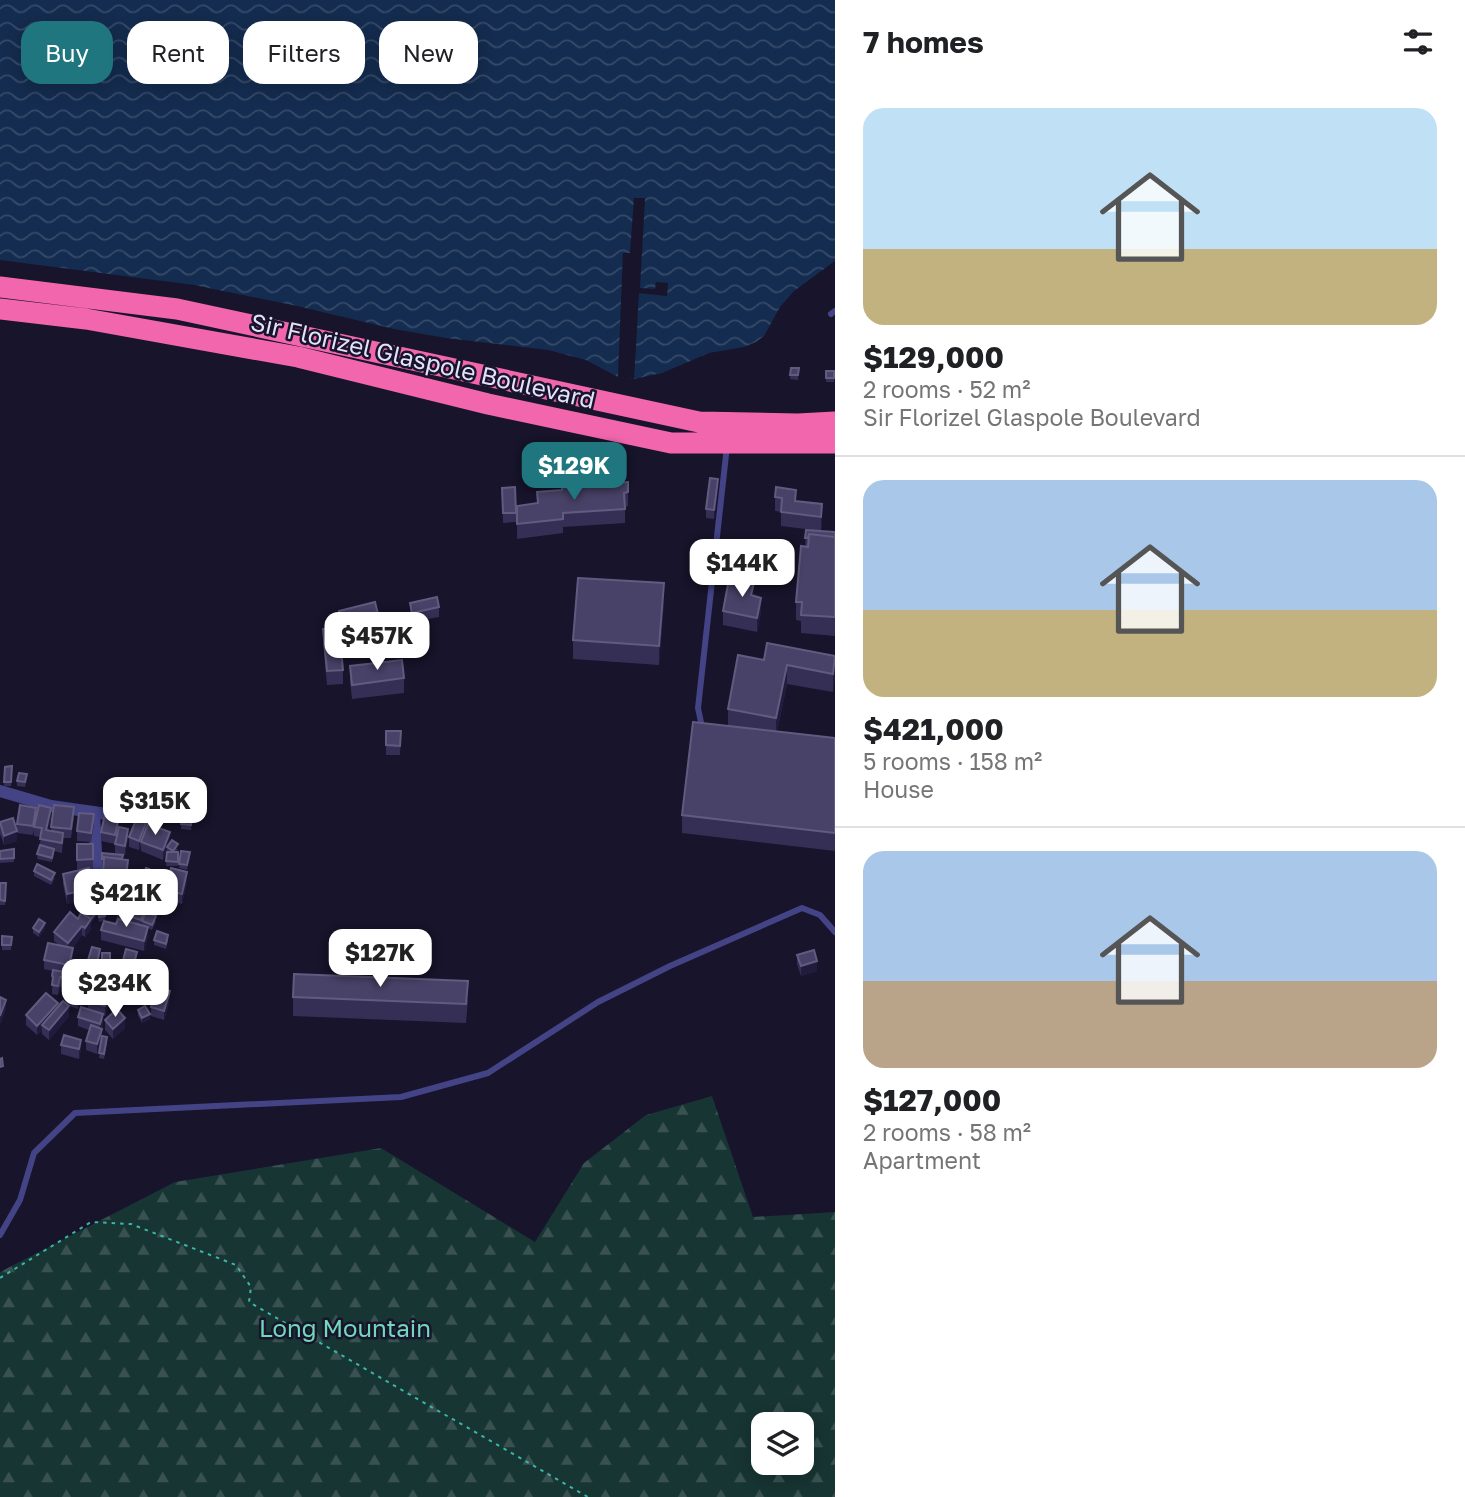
<!DOCTYPE html>
<html lang="en">
<head>
<meta charset="utf-8">
<style>
  :root { --surface:#fff; --page:#f2f2f2; --text:#202124; --muted:#757577; --line:#e0e0e0; --accent:#1f767e }
  body { margin:0; font-family:"Golos Text",sans-serif; background:var(--page); color:var(--text); height:100vh; display:flex; flex-direction:column; font-size:26px; white-space:nowrap }
  * { box-sizing:border-box; margin:0 }
  p { font-size:23px; color:var(--muted) }
  .icon { flex:none; width:38px; height:38px; fill:none; stroke:currentColor; stroke-width:2; stroke-linecap:round; stroke-linejoin:round }
  .map { position:relative; flex:1; overflow:hidden }
  .details { display:flex; flex-direction:column; background:var(--surface); width:630px }
  .details>* { flex:none }
  .guide { position:absolute; left:21px; top:21px; width:665px; height:63px; display:flex; gap:14px }
  .fabs { position:absolute; left:751px; top:1412px; display:grid; gap:14px }
  .fabs a { display:grid; place-items:center; width:63px; height:63px; border-radius:14px; background:var(--surface); box-shadow:0 4px 18px #0003; font-size:35px }
  .price { position:absolute; translate:-50% -60px; padding:0 16px; border-radius:14px; background:#fff; color:#222; font-size:23px; line-height:46px; filter:drop-shadow(0 2px 4px #0008) }
  .price::after { content:''; position:absolute; left:50%; top:42px; width:21px; height:16px; margin-left:-10px; background:inherit; clip-path:polygon(0 0,100% 0,50% 100%) }
  .price.active { background:var(--accent); color:#fff }
  ul { padding:0; list-style:none }
  li { display:grid; align-content:center; gap:14px; height:371px; padding:0 28px }
  li+li { border-top:2px solid var(--line) }
  li span { display:grid; place-items:center; height:217px; border-radius:21px; color:#555 }
  li>.icon { margin-inline-start:auto }
  span .icon { width:126px; height:126px; fill:#fffc; stroke-width:1 }
  li b { font-size:30px }
  h2 { display:flex; justify-content:space-between; align-items:center; height:84px; padding:0 28px; font-size:30px }
  .pill { padding:0 24px; border-radius:21px; background:var(--surface); box-shadow:0 4px 18px #0003; font-size:24px; line-height:63px }
  .pill.active { background:var(--accent); color:#fff }
  main { display:flex; flex:1; min-height:0 }
  .map>svg:first-child { display:block }
</style>
</head>
<body>
<main>
<div class="map">
<svg width="835" height="1497" viewBox="0 0 835 1497">
  <defs>
    <pattern id="forest-firs" width="22" height="20" patternUnits="userSpaceOnUse" patternTransform="scale(1.75)"><rect width="22" height="20" fill="#173533"/><path d="M5 1l3.5 6h-7zM16 11l3.5 6h-7z" fill="#395251"/></pattern>
    <pattern id="water-waves" width="16" height="10" patternUnits="userSpaceOnUse" patternTransform="scale(1.75)"><rect width="16" height="10" fill="#142c4f"/><path d="M0 5q4-4 8 0t8 0" fill="none" stroke="#364a69"/></pattern>
  </defs>
  <rect width="100%" height="100%" fill="#17142b"/>
  <path fill="url(#forest-firs)" fill-rule="evenodd" d="M712,1096L753,1217L835,1212V1497H0V1272L175,1182L381,1148L535,1242L584,1163L646,1115ZM763,1424H802V1463H763Z"/>
  <path fill="url(#water-waves)" d="M0,0H835V261L794,291L780,307L764,336L756,342L744,347L709,353L662,373L634,379L618,377L586,360L548,350L446,338L394,329L297,306L194,285L0,260Z"/>
  <path fill="#17142b" d="M634,198H645L640,288L655,289L656,282L668,283L667,296L639,293L634,379L618,377L623,253H630Z"/>
  <g fill="none" stroke-linecap="round" stroke-linejoin="round">
    <path stroke="#3cb5a9" stroke-width="2" stroke-dasharray="3.5 5" stroke-linecap="butt" d="M0,1278L91,1222L131,1224L236,1265L251,1287L249,1302L588,1497"/>
    <path stroke="#434386" stroke-width="6" d="M831,314L835,311
      M702,727L698,708L727,446
      M0,1235L20,1200L34,1153L75,1113L401,1097L488,1073L598,1002L670,966L802,908L820,915L835,932"/>
    <path stroke="#434386" stroke-width="12" d="M0,791L51,806L128,817
      M94,813L98,892"/>
    <path stroke="#f266ae" stroke-width="21" d="M0,287L177,309L699,422L798,424L835,422
      M0,309L86,319L298,357L488,404L671,443H835"/>
  </g>
  <path fill="#352f56" d="M791,368H799L798,380L790,379Z
    M826,371H834V382H826Z
    M502,488L516,513V522L503,523Z
    M718,489L714,519L706,518V509Z
    M562,490L628,492V506L625,507V523L563,527V533L517,539V506L537,503V492Z
    M775,497L796,501L822,518L821,531L781,526V512L775,511Z
    M806,530L835,532V636L801,633V621L796,620V602L805,547Z
    M761,550L760,557H753V552Z
    M754,596L761,612L757,632L723,625V611Z
    M664,602L659,665L573,659V640Z
    M410,603L439,607V617L412,622L410,612Z
    M339,611L380,636L343,645L339,625Z
    M323,629L343,670V684L327,685L323,643Z
    M835,656L833,692L787,684L777,732L835,738V851L682,833V815L728,726V709L764,660Z
    M350,666L404,678V693L352,699L350,681Z
    M386,731H401L400,755H386Z
    M12,766L11,786H4L5,767Z
    M27,779L25,787L17,786V781Z
    M54,805L74,817L71,838H63L62,853L54,851L52,862L37,859L41,837L34,836V829L33,835L17,833V841L4,845L0,834V822L17,830V824L36,817L51,818L48,831H51Z
    M193,810L191,830L181,829V824Z
    M94,824L91,842L77,841V831Z
    M119,827L128,838L125,855H123L122,859L128,869L126,887L103,884L104,864H102V853L122,855L115,853V844L101,841V832Z
    M146,831L170,842L168,846L178,849L176,852H178V866H166L167,848L163,860L141,851V845L139,850L129,847V837Z
    M77,844H93V869H89L94,897L67,904L63,884V874L84,869H77Z
    M14,849V862L0,863V851Z
    M190,857L187,870L179,868V864Z
    M146,868L157,877L156,880L164,893L159,906L147,901V894L146,896L138,893V888Z
    M34,871L55,878L51,885L34,876Z
    M140,878L137,890L129,886V882Z
    M187,882L182,904L165,899V890Z
    M0,883H6L5,905H0Z
    M120,898L117,910L104,907V902Z
    M96,903L105,916V920L99,922Z
    M117,912L146,913L156,921L152,930L148,928V936L144,951L101,940V930L116,924Z
    M83,914L97,916L91,923V929L85,937L82,935L72,948L73,958L70,973L72,983L83,996L78,1009L69,1006V1016L49,1040L42,1034V1030L37,1035L26,1025V1015L67,1004V995L69,989L60,987L58,995L52,994L53,971L44,969V960L59,945L54,941V932Z
    M33,928H45L39,937L33,933Z
    M2,936L12,937L11,950H2Z
    M154,940H168L166,949L154,945Z
    M102,953H110V969H103L111,980L108,991L109,1001L105,1016L103,1015V1023L102,1029V1037L107,1042L104,1059L99,1058L101,1041L97,1054L86,1050V1041L89,1030L78,1026V1017L88,1009V1001L93,987V982L102,969Z
    M100,954L97,967L88,965V960Z
    M797,955L817,971L801,976L797,964Z
    M137,961L132,980L121,978V968Z
    M143,983L139,995L132,993V989Z
    M157,986L155,993L149,992V987Z
    M293,997L468,1000L466,1023L293,1016Z
    M170,1000L164,1020L151,1016V1007Z
    M138,1010L150,1019L142,1023L138,1015Z
    M105,1020L125,1028L113,1039L105,1030Z
    M61,1045L81,1049L79,1059L61,1054Z"/>
  <path fill="#211c3e" d="M718,479V489L714,519V510Z
    M822,504V518L821,531V517Z
    M664,583V602L659,665V646Z
    M761,598V612L757,632V618Z
    M380,622V636L343,645V631Z
    M835,661V680L833,692V674Z
    M787,665V684L776,737V718Z
    M51,808V818L46,840V830Z
    M119,817V826L115,845V835Z
    M146,823V833L141,842L139,850V841Z
    M128,829V838L125,855V846Z
    M17,831V841L4,845V836Z
    M170,832V842L163,860V850Z
    M187,872V882L182,904V894Z
    M164,883V893L159,906V896Z
    M94,888V897L67,904V894Z
    M146,905V914L142,921L141,929V920Z
    M97,912V916L91,923V929L85,937V928Z
    M45,923V928L39,937V932Z
    M82,926V935L68,952V943Z
    M148,927V936L144,951V941Z
    M73,948V958L69,975V965Z
    M137,952V961L132,980V971Z
    M817,961V971L801,976V966Z
    M111,971V980L107,994V985Z
    M83,987V996L78,1009V1000Z
    M109,991V1001L105,1016V1006Z
    M170,991V1000L164,1020V1011Z
    M6,1000V1010L0,1026V1016Z
    M58,1003V1013L42,1025V1030L37,1035V1026Z
    M69,1006V1016L49,1040V1030Z
    M103,1014V1023L100,1033V1024Z
    M150,1014V1019L142,1023V1018Z
    M125,1018V1028L113,1039V1029Z
    M102,1029V1038L97,1054V1044Z
    M81,1040V1049L79,1059V1049Z"/>
  <path fill="#484268" stroke="#605b7f" stroke-width="2" d="M791,368H799L798,375H790Z
    M826,371H834V378H826Z
    M710,478L718,479L714,510L706,509Z
    M628,482V492L624,493L625,509L563,513V519L517,524V506L538,503L537,492L562,490V486Z
    M515,487L516,513H503L502,488Z
    M776,487L796,490L795,501L822,504L821,517L781,512L782,498L775,497Z
    M806,530L835,532V537L809,534L808,538H805Z
    M809,534L835,537V617L801,615L802,602H796L801,546L808,547Z
    M754,545L761,546L760,553L753,552Z
    M578,578L664,583L659,646L573,640Z
    M729,579L754,583L751,595L761,598L757,618L723,611Z
    M437,597L439,607L412,613L410,603Z
    M375,602L380,622L343,631L339,611Z
    M339,627L343,670L327,671L323,629Z
    M767,643L835,656L833,674L787,665L776,718L728,709L738,655L764,660Z
    M402,660L404,678L352,685L350,666Z
    M693,722L835,738V833L682,815Z
    M386,731H401L400,746L386,745Z
    M12,766L11,782H4L5,767Z
    M19,773L27,774L25,782L17,781Z
    M20,805L36,808L33,826L17,824Z
    M39,805L51,808L46,830L63,833L62,843L40,839L42,828L34,827Z
    M54,805L74,807L71,829L51,827Z
    M182,809L193,810L191,825L181,824Z
    M79,813L94,814L91,833L77,831Z
    M105,814L119,817L115,835L101,832Z
    M13,818L17,831L4,836L0,822Z
    M136,820L146,823L139,841L129,837Z
    M148,824L170,832L163,850L141,842Z
    M119,827L128,829L125,846L115,844Z
    M172,840L178,844L173,851L167,847Z
    M77,844H93V859L77,860Z
    M40,845L54,849L52,858L37,854Z
    M14,849V858L0,859V851Z
    M181,851L190,852L187,865L179,864Z
    M167,852H178V862L166,861Z
    M102,853L123,855L122,859L104,857V859H102Z
    M104,857L128,860L126,877L103,875Z
    M37,864L55,873L51,880L34,871Z
    M89,868L94,888L67,894L63,874Z
    M146,868L157,872L154,879H152L151,881L142,877Z
    M171,868L187,872L182,894L165,890Z
    M132,875L140,878L137,885L129,882Z
    M142,878L150,882L146,892L138,888Z
    M152,879L164,883L159,896L147,891Z
    M0,883H6L5,901L0,900Z
    M107,890L120,894L117,905L104,902Z
    M122,897L146,905L141,920L117,912Z
    M102,902L105,916L99,917L96,903Z
    M90,906L97,912L91,919L83,914Z
    M70,912L78,919L81,913L91,919L85,928L82,926L68,943L54,932Z
    M146,912L156,916L152,925L142,921Z
    M39,919L45,923L39,932L33,928Z
    M118,919L148,927L144,941L101,930L104,921L116,924Z
    M157,931L168,935L166,944L154,940Z
    M2,936L12,937L11,945H2Z
    M48,943L73,948L69,965L44,960Z
    M92,947L100,949L97,963L88,960Z
    M126,949L137,952L132,971L121,968Z
    M814,950L817,961L801,966L797,955Z
    M102,953H110V964H102Z
    M97,967L111,971L107,985L93,982Z
    M53,970L72,973L71,979L60,977L58,986L52,985L53,977L52,976Z
    M294,974L468,981L466,1004L293,997Z
    M136,976L143,978L139,990L132,989Z
    M151,980L157,981L155,989L149,987Z
    M72,983L83,987L78,1000L67,995Z
    M93,987L109,991L105,1006L88,1001Z
    M157,987L170,991L164,1011L151,1007Z
    M46,993L58,1003L37,1026L26,1015Z
    M0,997L6,1000L0,1016Z
    M63,1001L69,1006L49,1030L42,1025Z
    M145,1006L150,1014L142,1018L138,1010Z
    M81,1007L103,1014L100,1024L78,1017Z
    M117,1009L125,1018L113,1029L105,1020Z
    M91,1025L102,1029L97,1044L86,1041Z
    M64,1035L81,1040L79,1049L61,1045Z
    M102,1036L107,1037L104,1054L99,1053Z
    M2,1058L3,1066L0,1067V1059Z"/>
  <g text-anchor="middle" dominant-baseline="central" stroke-width="5" stroke-linejoin="round" paint-order="stroke">
    <g font-size="24" fill="#e3e1fc" stroke="#17142b">
      <text transform="translate(423 360) rotate(13)">Sir Florizel Glaspole Boulevard</text>
    </g>
    <g font-size="24" fill="#71d8bb" stroke="#17142b">
      <text x="345" y="1327">Long Mountain</text>
    </g>
  </g>
</svg>
<div class="fabs">
<a><svg class="icon" aria-label="layers" viewBox="0 0 24 24"><path d="M12 4l9 5-9 5-9-5zM3 14l9 5 9-5"/></svg></a>
</div>
<b class="price active" style="left:574px;top:502px">$129K</b>
<b class="price" style="left:742px;top:599px">$144K</b>
<b class="price" style="left:377px;top:672px">$457K</b>
<b class="price" style="left:155px;top:837px">$315K</b>
<b class="price" style="left:126px;top:929px">$421K</b>
<b class="price" style="left:380px;top:989px">$127K</b>
<b class="price" style="left:115px;top:1019px">$234K</b>
<div class="guide">
<a class="pill active">Buy</a>
<a class="pill">Rent</a>
<a class="pill">Filters</a>
<a class="pill">New</a>
</div>
</div>
<section class="details">
<h2>7 homes<svg class="icon" aria-label="filters" viewBox="0 0 24 24"><path d="M4 7h16M4 17h16"/><circle cx="9" cy="7" r="2"/><circle cx="15" cy="17" r="2"/></svg></h2>
<ul>
<li><span style="background:linear-gradient(#bfe0f5 65%,#c2b280 0)"><svg class="icon" aria-label="home" viewBox="0 0 24 24"><path d="M3 11l9-7 9 7M6 9v11h12V9"/></svg></span><div><b>$129,000</b><p>2 rooms · 52 m²</p><p>Sir Florizel Glaspole Boulevard</p></div></li>
<li><span style="background:linear-gradient(#a9c7e8 60%,#c2b280 0)"><svg class="icon" aria-label="home" viewBox="0 0 24 24"><path d="M3 11l9-7 9 7M6 9v11h12V9"/></svg></span><div><b>$421,000</b><p>5 rooms · 158 m²</p><p>House</p></div></li>
<li><span style="background:linear-gradient(#a9c7e8 60%,#b9a48a 0)"><svg class="icon" aria-label="home" viewBox="0 0 24 24"><path d="M3 11l9-7 9 7M6 9v11h12V9"/></svg></span><div><b>$127,000</b><p>2 rooms · 58 m²</p><p>Apartment</p></div></li>
</ul>
</section>
</main>
</body>
</html>
